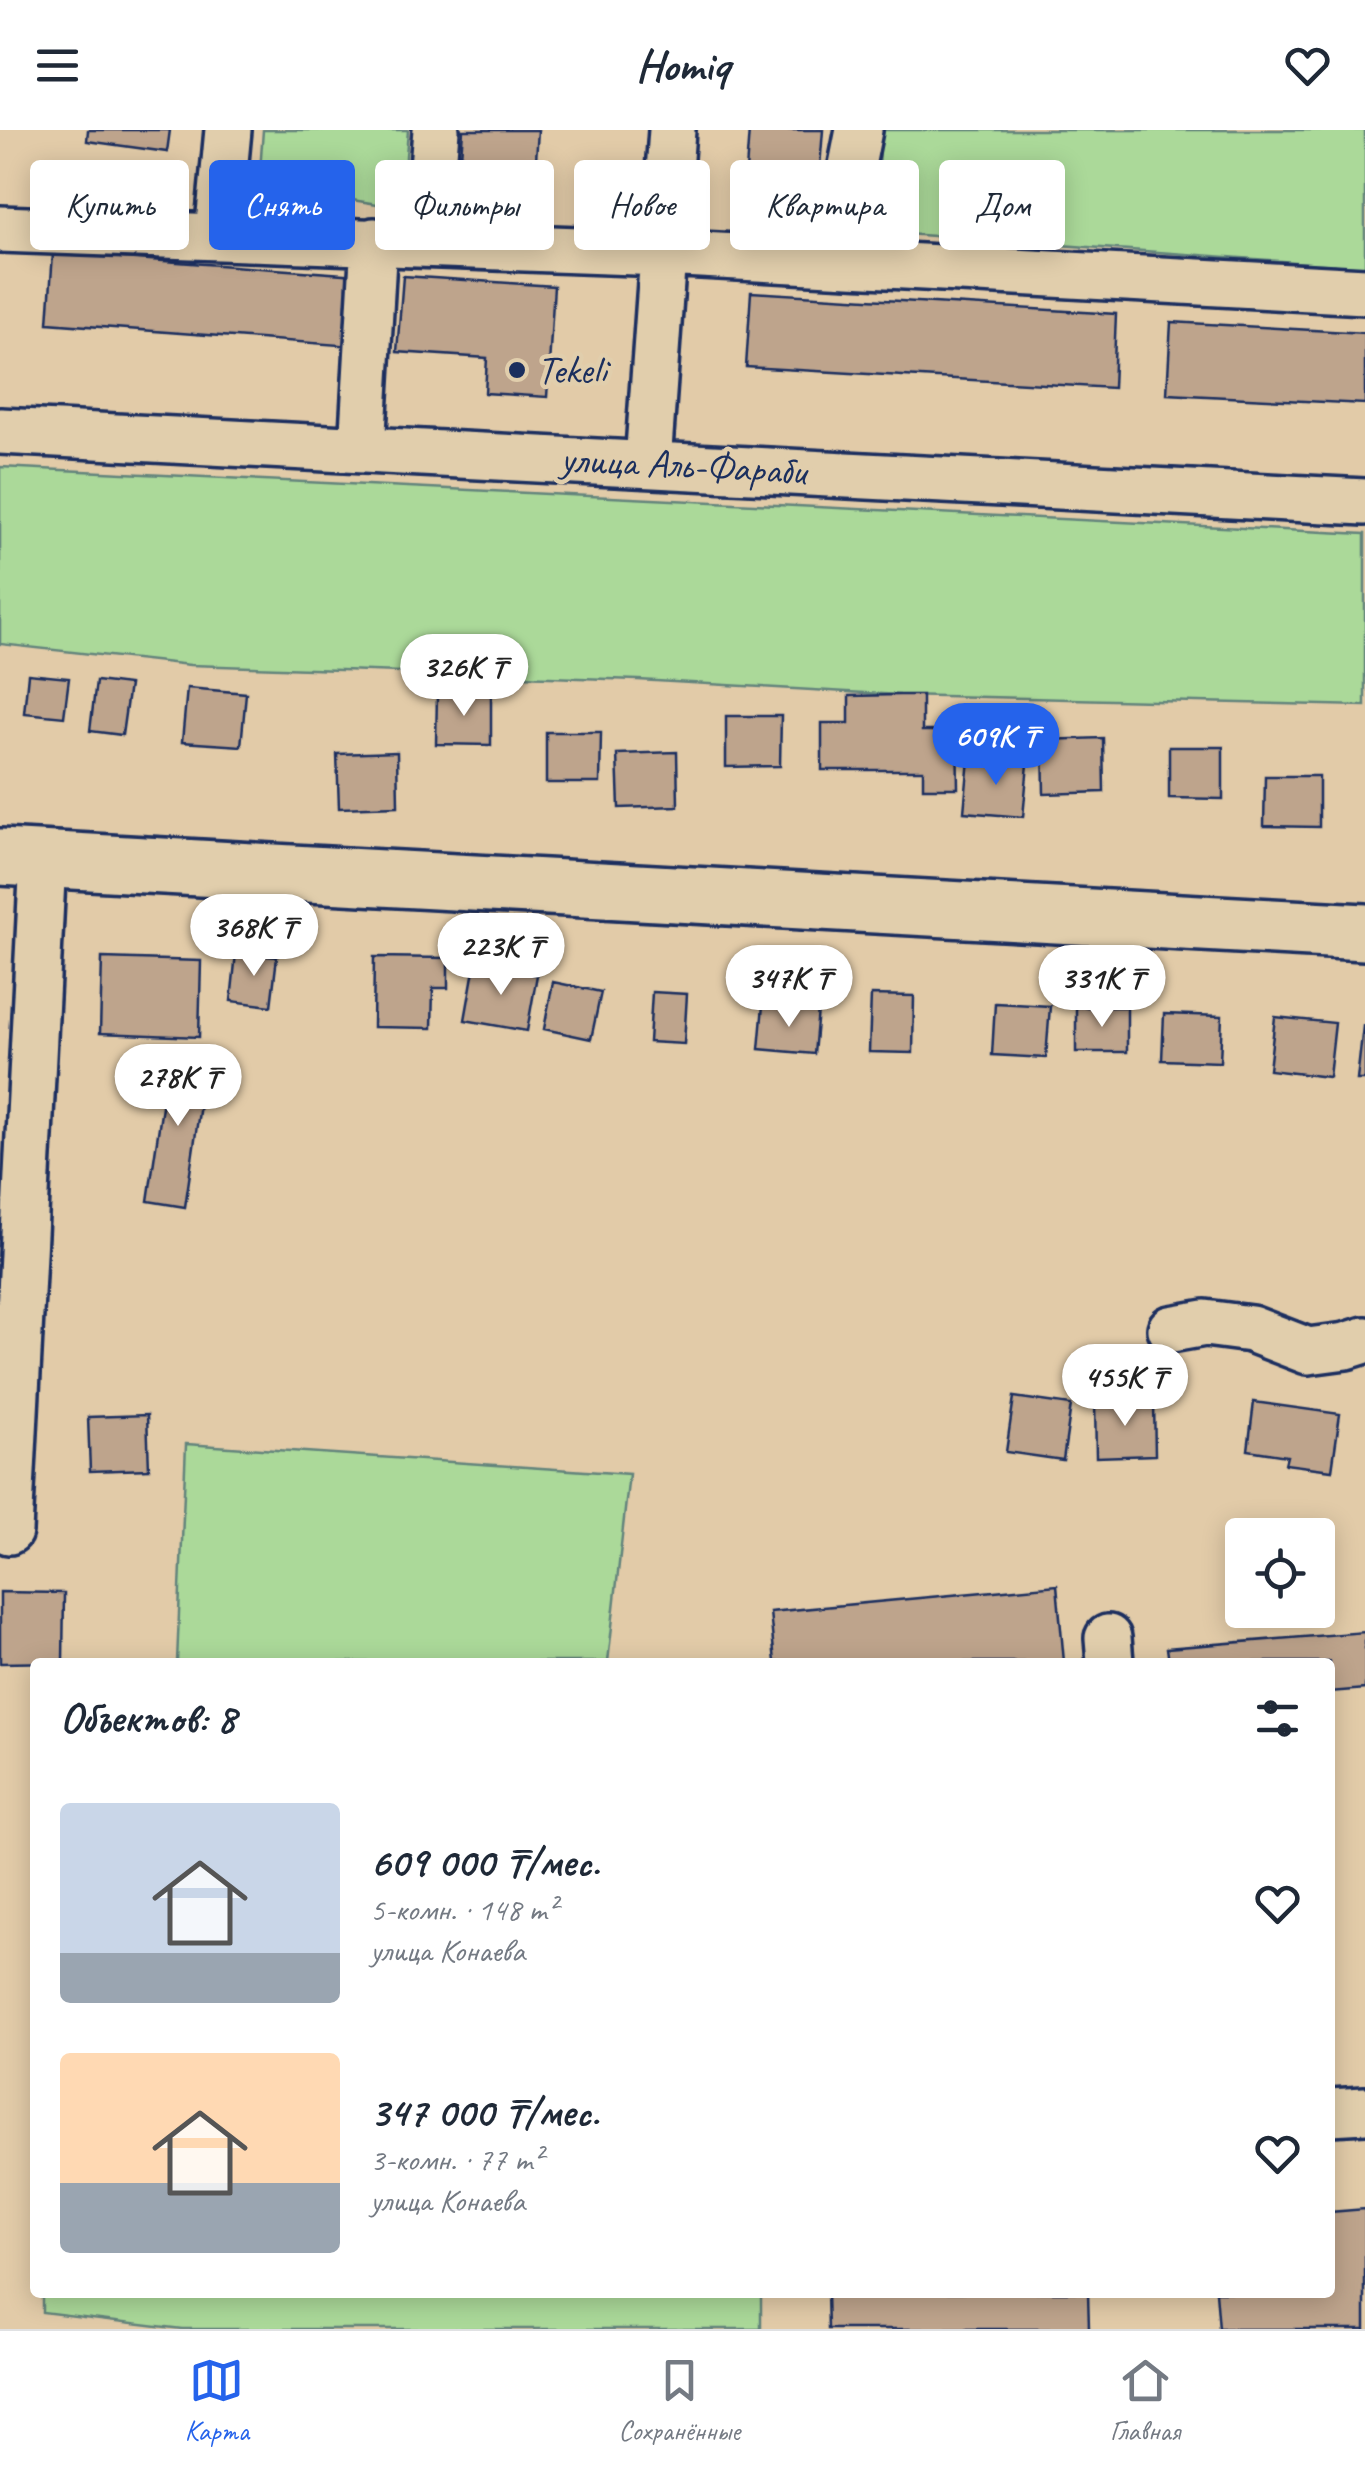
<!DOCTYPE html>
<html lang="ru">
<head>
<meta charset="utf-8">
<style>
  :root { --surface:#fff; --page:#f6f6f7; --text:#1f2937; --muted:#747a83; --line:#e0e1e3; --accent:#2563eb }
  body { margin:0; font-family:Caveat,sans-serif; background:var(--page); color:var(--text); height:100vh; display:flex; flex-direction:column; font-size:38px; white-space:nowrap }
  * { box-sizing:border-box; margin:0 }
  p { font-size:32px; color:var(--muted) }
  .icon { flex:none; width:55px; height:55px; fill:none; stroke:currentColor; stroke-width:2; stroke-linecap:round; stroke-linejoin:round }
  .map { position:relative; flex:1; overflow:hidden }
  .sheet { position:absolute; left:30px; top:1528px; width:1305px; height:640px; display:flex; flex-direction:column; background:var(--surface); border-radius:10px; box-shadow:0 5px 25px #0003 }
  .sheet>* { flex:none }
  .banner { position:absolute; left:30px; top:30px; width:1305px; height:90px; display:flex; gap:20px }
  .controls { position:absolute; left:1225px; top:1388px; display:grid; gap:20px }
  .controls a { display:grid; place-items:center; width:110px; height:110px; border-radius:10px; background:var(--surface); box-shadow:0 5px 25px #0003; font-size:50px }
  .price { position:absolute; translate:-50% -85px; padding:0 22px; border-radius:35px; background:#fff; color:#222; font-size:32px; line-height:65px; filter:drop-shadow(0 2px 5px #0008) }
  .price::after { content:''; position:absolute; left:50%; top:60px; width:30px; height:22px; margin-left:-15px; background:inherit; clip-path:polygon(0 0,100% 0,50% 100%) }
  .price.active { background:var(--accent); color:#fff }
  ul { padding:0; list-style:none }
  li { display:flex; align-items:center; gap:30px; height:250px; padding:0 30px }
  li span { display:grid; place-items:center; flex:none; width:280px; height:200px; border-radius:10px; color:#555 }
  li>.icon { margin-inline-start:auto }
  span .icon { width:120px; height:120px; fill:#fffc; stroke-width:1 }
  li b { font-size:42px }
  h2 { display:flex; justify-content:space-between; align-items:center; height:120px; padding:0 30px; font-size:42px }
  .pill { padding:0 35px; border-radius:10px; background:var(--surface); box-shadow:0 5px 25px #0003; font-size:35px; line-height:90px }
  .pill.active { background:var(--accent); color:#fff }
  header { display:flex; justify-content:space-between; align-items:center; height:130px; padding:0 30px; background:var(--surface); font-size:45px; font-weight:700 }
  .dock { display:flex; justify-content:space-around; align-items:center; height:140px; border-top:2px solid var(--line); background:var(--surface); font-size:28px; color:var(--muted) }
  .dock a { display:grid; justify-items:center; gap:5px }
  .dock .active { color:var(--accent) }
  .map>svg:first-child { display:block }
</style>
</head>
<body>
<header><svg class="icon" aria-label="menu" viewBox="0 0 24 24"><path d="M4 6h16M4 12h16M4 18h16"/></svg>Homiq<svg class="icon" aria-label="heart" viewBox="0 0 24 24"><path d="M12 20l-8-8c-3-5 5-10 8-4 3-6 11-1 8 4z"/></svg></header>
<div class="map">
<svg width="1365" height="2199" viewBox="0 0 1365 2199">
  <rect width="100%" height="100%" fill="#e2cba8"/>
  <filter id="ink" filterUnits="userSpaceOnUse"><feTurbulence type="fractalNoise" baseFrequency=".01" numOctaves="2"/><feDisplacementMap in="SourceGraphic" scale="20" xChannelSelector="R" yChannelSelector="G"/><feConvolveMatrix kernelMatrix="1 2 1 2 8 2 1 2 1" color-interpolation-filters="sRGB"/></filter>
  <g filter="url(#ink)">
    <path fill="#abd999" stroke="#63847c" stroke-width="2.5" d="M263,0H408L402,78L259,55Z
      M880,0H1365V137L878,102Z
      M0,337L1365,404V576L900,565L638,550L190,535L0,514Z
      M186,1314L629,1344L608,1532H177Z
      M42,2163H761V2199H182L42,2182Z"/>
    <path fill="#bea48c" stroke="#1b2f5e" stroke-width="2.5" d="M88,0H170L167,22L87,11Z
      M463,0H538L534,60L459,54Z
      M749,0H823L817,74L744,68Z
      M53,123L357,145L352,216L48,193Z
      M403,146L554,156L547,267L485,263L487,228L397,222Z
      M751,162L1116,184L1113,258L746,237Z
      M1171,192L1365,203V274L1167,264Z
      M28,544L69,548L64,587L24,583Z
      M96,551L129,555L122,605L90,601Z
      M187,558L246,563L241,616L182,612Z
      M437,563H491V615L436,614Z
      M900,565H922V601H957L958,658H923V640H822V593H849V566Z
      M726,586H781L780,636L726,637Z
      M546,602H601L600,653H546Z
      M1103,608L1104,662L1044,664L1043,610Z
      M1169,617H1223V669L1169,668Z
      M397,622L398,676L339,678L337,624Z
      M677,622L678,676L619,678L617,624Z
      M969,629L1028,634L1023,687L964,682Z
      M1265,646H1319V697L1264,696Z
      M236,823L277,827L271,876L231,871Z
      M374,827L448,828V858H433L432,898L373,897Z
      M102,828L201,831L199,907L100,903Z
      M475,834L537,845L527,901L465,890Z
      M553,852L601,862L591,909L544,899Z
      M652,862L687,864L684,914L649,912Z
      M871,865L914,866L913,923L869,922Z
      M995,873L1050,876L1046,928L992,925Z
      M763,875L818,880L814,924L759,919Z
      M1076,877H1127V922H1076Z
      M1164,884L1222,886L1220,932L1162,930Z
      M1275,887L1335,893L1329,947L1269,940Z
      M1363,896L1365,897V950H1357Z
      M170,922L207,927L185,1077L148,1071Z
      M1014,1267L1071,1275L1063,1330L1006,1322Z
      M1154,1271L1155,1325L1096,1327L1095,1273Z
      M1254,1272L1340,1284L1332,1340L1285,1334L1287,1326L1248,1320Z
      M147,1285L149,1339L90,1341L88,1287Z
      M1057,1455L1064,1532H775L770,1482Z
      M0,1462L64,1463L63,1532L0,1533Z
      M1365,1502V1559L1330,1562V1532H1169L1167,1518Z
      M1365,2079V2199H1219L1216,2162H1330V2082Z
      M827,2162H1088L1089,2199H828Z"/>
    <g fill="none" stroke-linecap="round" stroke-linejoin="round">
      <g stroke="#1b2f5e" stroke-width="52">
        <path id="minor" d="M0,99L663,123L1365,161
          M218,105L228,0
          M427,113L436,0
          M833,132L859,0
          M0,301L1365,372
          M362,319L374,111
          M648,333L672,0
          M1171,1199L1205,1193L1251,1199L1308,1221L1346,1216L1365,1210
          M9,1401L43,729
          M1108,1508L1110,1532
          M1330,1982L1365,1980"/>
      </g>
      <g stroke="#1b2f5e" stroke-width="62">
        <path id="major" d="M0,727L1365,802"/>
      </g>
      <use href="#minor" stroke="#e1ceac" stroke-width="45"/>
      <use href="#major" stroke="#e1ceac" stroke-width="55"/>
    </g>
  </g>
  <circle fill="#1b2f5e" stroke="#e1ceac" stroke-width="4" cx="517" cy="240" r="10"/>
  <g text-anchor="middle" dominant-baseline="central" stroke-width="9" stroke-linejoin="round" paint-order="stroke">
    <g font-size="40" fill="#1b2f5e" stroke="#e1ceac" text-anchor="start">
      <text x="537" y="240">Tekeli</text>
    </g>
    <g font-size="40" fill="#1b2f5e" stroke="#e1ceac">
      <text transform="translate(683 335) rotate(3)">улица Аль-Фараби</text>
    </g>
  </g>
</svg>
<div class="controls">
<a><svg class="icon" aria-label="locate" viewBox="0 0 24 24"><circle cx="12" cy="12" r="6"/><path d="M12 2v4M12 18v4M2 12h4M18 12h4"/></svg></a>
</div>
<b class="price" style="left:464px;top:589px">326K ₸</b>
<b class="price active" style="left:996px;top:658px">609K ₸</b>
<b class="price" style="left:254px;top:849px">368K ₸</b>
<b class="price" style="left:501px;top:868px">223K ₸</b>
<b class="price" style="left:789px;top:900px">347K ₸</b>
<b class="price" style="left:1102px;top:900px">331K ₸</b>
<b class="price" style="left:178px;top:999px">278K ₸</b>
<b class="price" style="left:1125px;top:1299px">455K ₸</b>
<div class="banner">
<a class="pill">Купить</a>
<a class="pill active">Снять</a>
<a class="pill">Фильтры</a>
<a class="pill">Новое</a>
<a class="pill">Квартира</a>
<a class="pill">Дом</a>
</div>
<section class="sheet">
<h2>Объектов: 8<svg class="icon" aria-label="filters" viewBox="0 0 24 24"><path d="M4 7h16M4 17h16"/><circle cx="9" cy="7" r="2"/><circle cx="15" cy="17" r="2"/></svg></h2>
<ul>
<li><span style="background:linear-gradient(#c9d6e8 75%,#9aa5b1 0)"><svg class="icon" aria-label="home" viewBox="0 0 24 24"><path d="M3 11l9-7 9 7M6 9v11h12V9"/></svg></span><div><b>609 000 ₸/мес.</b><p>5-комн. · 148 m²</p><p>улица Конаева</p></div><svg class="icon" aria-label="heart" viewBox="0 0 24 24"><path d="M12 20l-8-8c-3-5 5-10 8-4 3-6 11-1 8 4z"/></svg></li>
<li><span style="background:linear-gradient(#ffd9b3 65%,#9aa5b1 0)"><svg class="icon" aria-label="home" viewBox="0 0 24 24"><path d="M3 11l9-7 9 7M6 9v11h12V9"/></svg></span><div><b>347 000 ₸/мес.</b><p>3-комн. · 77 m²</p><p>улица Конаева</p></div><svg class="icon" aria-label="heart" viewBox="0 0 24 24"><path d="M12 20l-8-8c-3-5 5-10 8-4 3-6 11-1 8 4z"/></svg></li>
</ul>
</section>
</div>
<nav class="dock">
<a class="active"><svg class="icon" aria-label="map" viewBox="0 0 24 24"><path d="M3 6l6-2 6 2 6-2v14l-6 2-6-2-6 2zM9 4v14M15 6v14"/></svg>Карта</a>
<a><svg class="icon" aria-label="saved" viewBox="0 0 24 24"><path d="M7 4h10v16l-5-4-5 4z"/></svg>Сохранённые</a>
<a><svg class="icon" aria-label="home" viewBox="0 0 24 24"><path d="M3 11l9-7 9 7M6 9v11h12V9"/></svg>Главная</a>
</nav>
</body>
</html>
